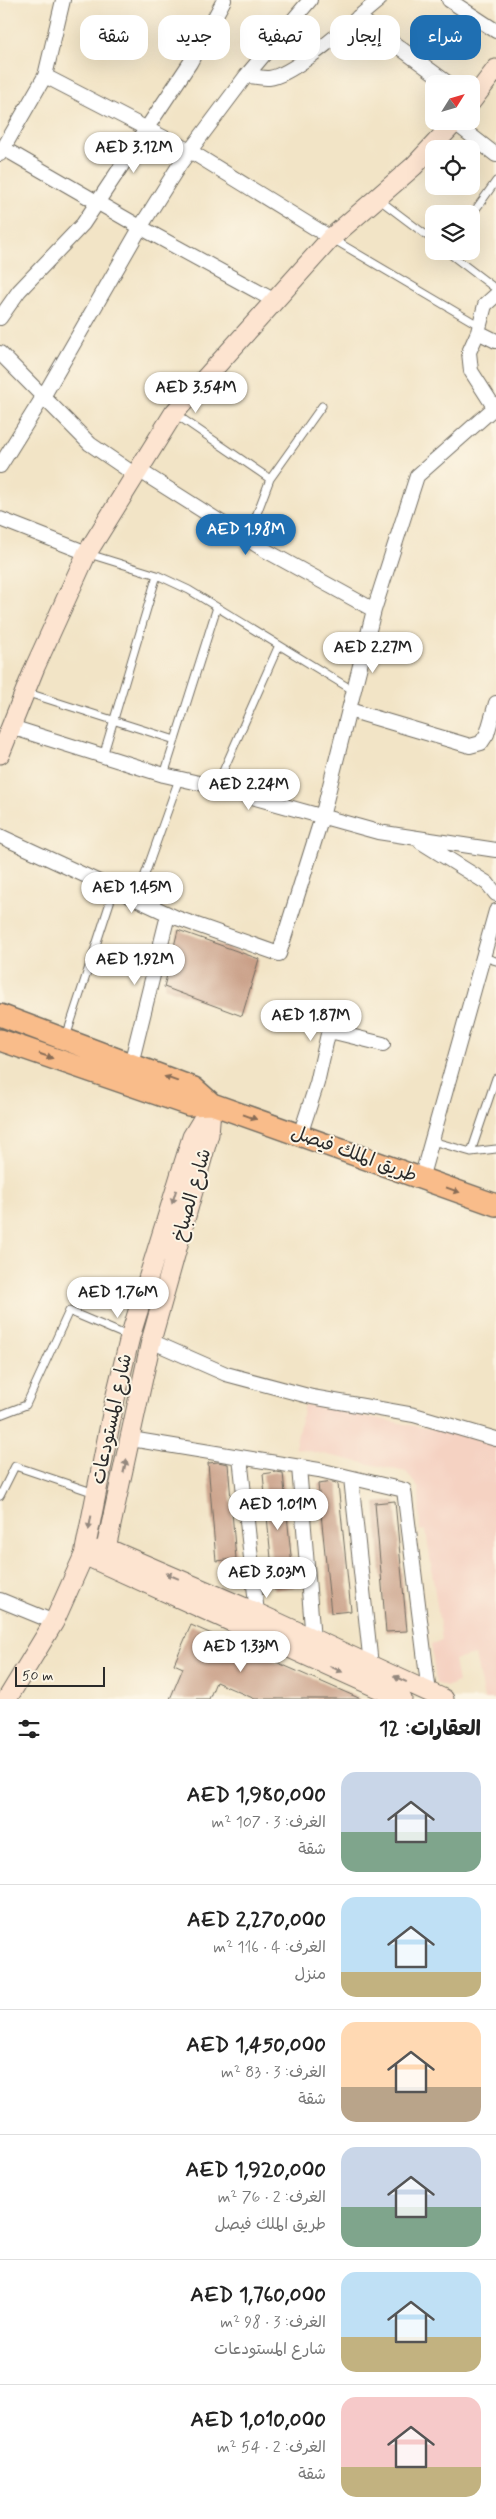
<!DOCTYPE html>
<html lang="ar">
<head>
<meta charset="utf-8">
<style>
  :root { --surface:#fff; --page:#f6f6f6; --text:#222; --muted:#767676; --line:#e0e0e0; --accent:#1f6fb2 }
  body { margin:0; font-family:Mynerve,"Playpen Sans Arabic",sans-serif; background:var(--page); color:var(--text); direction:rtl; height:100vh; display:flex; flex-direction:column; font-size:19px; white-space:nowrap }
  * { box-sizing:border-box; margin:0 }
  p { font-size:16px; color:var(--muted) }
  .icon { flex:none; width:28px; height:28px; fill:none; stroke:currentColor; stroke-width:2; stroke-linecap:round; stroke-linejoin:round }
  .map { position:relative; height:1699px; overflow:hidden; direction:ltr }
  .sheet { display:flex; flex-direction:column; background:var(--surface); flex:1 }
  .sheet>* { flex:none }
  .banner { position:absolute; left:15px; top:15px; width:466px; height:45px; direction:rtl; display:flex; gap:10px }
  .needle { width:32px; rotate:53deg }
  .fabs { position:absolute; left:425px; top:75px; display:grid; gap:10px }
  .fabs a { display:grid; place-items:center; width:55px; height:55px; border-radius:10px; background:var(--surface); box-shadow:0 5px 20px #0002; font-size:25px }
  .scale { position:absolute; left:15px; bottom:12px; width:90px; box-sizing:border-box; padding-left:5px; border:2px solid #2b2b2b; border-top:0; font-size:14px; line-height:18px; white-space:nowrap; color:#2b2b2b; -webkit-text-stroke:4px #fcf5e5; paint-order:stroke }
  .price { position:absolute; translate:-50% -42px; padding:0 11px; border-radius:18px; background:#fff; color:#222; font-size:16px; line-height:32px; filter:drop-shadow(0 1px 2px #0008) }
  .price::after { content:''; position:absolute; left:50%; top:30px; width:15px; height:11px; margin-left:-8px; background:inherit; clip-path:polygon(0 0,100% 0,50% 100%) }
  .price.selected { background:var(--accent); color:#fff }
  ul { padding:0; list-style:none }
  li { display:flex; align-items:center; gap:15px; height:125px; padding:0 15px }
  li+li { border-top:1px solid var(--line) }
  li span { display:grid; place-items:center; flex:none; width:140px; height:100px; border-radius:15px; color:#555 }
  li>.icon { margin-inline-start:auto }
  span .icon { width:60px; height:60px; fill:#fffc; stroke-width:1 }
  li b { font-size:21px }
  h2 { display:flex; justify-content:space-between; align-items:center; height:60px; padding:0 15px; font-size:21px }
  .tag { padding:0 18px; border-radius:15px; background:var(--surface); box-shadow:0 5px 20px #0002; font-size:18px; line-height:45px }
  .tag.selected { background:var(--accent); color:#fff }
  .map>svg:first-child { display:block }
</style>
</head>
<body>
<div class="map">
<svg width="496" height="1699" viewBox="0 0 496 1699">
  <rect width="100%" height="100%" fill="#fcf5e5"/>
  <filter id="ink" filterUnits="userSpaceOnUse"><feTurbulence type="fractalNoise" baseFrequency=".02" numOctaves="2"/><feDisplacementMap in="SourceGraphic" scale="10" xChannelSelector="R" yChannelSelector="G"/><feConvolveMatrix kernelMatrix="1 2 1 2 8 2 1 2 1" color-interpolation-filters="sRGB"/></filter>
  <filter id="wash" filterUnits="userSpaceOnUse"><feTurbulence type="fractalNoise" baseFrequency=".0096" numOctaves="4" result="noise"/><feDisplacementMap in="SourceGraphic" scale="20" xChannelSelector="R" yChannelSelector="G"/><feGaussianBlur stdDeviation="1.12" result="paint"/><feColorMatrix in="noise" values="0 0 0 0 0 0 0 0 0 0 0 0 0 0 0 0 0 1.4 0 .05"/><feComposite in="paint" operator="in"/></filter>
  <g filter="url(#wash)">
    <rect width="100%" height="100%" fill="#f2e4c6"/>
    <path fill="#f5d2c2" d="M304,1404L451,1433L496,1445V1699H484L475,1655L454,1660L458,1682L446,1687L436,1683L431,1644L442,1640L426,1531L420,1530L419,1489L406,1472L295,1448Z"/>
    <g id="blocks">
      <path fill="#c99f87" d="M178,930L259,959L242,1016L164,987Z
        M218,1462L228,1464L236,1559L216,1561L208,1463Z
        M276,1472L283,1473L294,1587L274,1590L263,1474Z
        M333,1482L338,1484L351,1611L331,1613L318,1484Z
        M395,1501L407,1631L386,1632L375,1503Z
        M191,1625L361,1699H255L216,1682L209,1699H170L183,1668L174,1664Z"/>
    </g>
  </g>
  <g filter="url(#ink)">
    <use href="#blocks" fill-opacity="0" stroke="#716c61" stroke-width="1"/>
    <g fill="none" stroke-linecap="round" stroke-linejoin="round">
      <g stroke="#716c61" stroke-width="9">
        <path id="lane" d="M377,198L434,241
          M471,216L496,181
          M331,238L480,326
          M446,251L496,289
          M174,413L270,479
          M247,540L270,479L322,406
          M89,554L157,575L189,590L354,691
          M25,692L175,740
          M103,756L157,575
          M164,775L217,607
          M216,787L279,645
          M136,900L179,779
          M483,957L496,961
          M66,1037L114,890
          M432,1141L471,1152L496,1149
          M471,1152L496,1078
          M0,1415L26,1405L69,1311L130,1337
          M0,1496L15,1466L95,1493"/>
      </g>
      <g stroke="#716c61" stroke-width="16">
        <path id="street" d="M449,0L496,31
          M358,17L449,84
          M45,76L190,151L331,238
          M246,76C253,76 262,78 269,78C296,75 356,18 379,0
          M455,123L496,155
          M3,148L140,227L275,301
          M0,154L45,76L63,0
          M496,295L485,305L478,332L469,352L471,371L496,410
          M0,318L19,291L83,224L190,63L224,0
          M478,332L496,341
          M0,353L90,444L134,474
          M0,466L43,397L143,223L180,164L246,76L310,0
          M137,469L263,549L374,610
          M0,519L87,553
          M349,710L470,746L481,743L487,734L496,703
          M11,727L164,775L216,787L378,832L496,850
          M0,836L177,918L279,954L322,817L374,610L417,476L494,408
          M421,842L487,883L496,894
          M131,1064L168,915
          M300,1135L317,1083L328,1034L334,1032L383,1044
          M421,1179L496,911
          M151,1341L226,1374L312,1397L414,1415L496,1439
          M131,1439L319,1470L404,1490L429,1693
          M240,1457L257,1613
          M299,1467L313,1640
          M351,1478L371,1665
          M0,1600L54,1622"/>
      </g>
      <g stroke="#716c61" stroke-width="21">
        <path id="secondary" d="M471,102L496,69
          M0,754L35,667L87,553L174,413L331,238L414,166L456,121
          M106,1548L151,1341L209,1134L211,1109
          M96,1551L106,1548L257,1613L444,1699
          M84,1555L402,1699
          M7,1699L54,1622L84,1555L115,1399L130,1337L192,1137L212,1104"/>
      </g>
      <g stroke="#716c61" stroke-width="24">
        <path id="primary" d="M0,1015L194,1088L212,1104
          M0,1040L189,1105L212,1104L496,1205"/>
      </g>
      <use href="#lane" stroke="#fff" stroke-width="7"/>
      <use href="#street" stroke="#fff" stroke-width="14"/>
      <use href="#secondary" stroke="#fde4d0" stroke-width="19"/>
      <use href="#primary" stroke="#f9bc8a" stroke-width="21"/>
    </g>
    <defs><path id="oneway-solid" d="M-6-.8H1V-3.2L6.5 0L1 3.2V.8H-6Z" transform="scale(1.25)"/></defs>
    <g fill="#886c56">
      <use href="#oneway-solid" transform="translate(46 1056) rotate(19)"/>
      <use href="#oneway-solid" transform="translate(171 1079) rotate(-160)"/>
      <use href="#oneway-solid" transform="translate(250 1117) rotate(20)"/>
      <use href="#oneway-solid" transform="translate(453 1190) rotate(20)"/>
    </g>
    <g fill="#94887e">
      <use href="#oneway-solid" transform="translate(174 1197) rotate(107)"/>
      <use href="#oneway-solid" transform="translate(125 1466) rotate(-77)"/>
      <use href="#oneway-solid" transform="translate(90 1523) rotate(100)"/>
      <use href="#oneway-solid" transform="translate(172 1576) rotate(-157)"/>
      <use href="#oneway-solid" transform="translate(336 1669) rotate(25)"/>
      <use href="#oneway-solid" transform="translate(400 1679) rotate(-155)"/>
    </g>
  </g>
  <g text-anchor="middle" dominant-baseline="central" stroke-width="4" stroke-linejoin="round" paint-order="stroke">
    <g font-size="19" fill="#2b2b2b" stroke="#fcf5e5">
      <text transform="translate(354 1154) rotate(20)">طريق الملك فيصل</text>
      <text transform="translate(192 1195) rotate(-74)">شارع الصباخ</text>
      <text transform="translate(112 1419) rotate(-78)">شارع المستودعات</text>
    </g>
  </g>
</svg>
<div class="fabs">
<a><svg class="needle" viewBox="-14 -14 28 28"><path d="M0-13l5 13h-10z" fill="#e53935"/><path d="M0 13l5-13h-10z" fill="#767676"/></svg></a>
<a><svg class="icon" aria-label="locate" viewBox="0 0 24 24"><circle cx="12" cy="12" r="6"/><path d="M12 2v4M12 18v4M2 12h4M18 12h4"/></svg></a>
<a><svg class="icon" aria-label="layers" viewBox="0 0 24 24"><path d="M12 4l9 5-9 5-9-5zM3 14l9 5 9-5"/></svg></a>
</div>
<div class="scale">50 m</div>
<b class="price" style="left:134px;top:174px">AED 3.12M</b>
<b class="price" style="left:196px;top:414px">AED 3.54M</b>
<b class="price selected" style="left:246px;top:556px">AED 1.98M</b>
<b class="price" style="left:373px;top:674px">AED 2.27M</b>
<b class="price" style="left:249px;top:811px">AED 2.24M</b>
<b class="price" style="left:132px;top:914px">AED 1.45M</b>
<b class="price" style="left:135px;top:986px">AED 1.92M</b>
<b class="price" style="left:311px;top:1042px">AED 1.87M</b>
<b class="price" style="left:118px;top:1319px">AED 1.76M</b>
<b class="price" style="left:278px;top:1531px">AED 1.01M</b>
<b class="price" style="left:267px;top:1599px">AED 3.03M</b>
<b class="price" style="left:241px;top:1673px">AED 1.33M</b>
<div class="banner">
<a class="tag selected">شراء</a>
<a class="tag">إيجار</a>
<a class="tag">تصفية</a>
<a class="tag">جديد</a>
<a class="tag">شقة</a>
</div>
</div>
<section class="sheet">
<h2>العقارات: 12<svg class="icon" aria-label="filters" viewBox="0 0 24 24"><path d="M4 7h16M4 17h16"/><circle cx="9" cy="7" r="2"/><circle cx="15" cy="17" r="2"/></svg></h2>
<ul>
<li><span style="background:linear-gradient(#c9d6e8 60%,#7fa58c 0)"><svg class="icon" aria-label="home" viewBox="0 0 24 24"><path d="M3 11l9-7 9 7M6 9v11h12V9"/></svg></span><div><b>AED 1,980,000</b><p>الغرف: 3 · 107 m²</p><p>شقة</p></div></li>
<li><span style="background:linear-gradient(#bfe0f5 75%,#c2b280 0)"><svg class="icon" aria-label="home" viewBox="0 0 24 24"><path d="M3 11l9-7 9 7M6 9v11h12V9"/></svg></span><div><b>AED 2,270,000</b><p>الغرف: 4 · 116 m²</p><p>منزل</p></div></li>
<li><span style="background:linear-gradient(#ffd9b3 65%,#b9a48a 0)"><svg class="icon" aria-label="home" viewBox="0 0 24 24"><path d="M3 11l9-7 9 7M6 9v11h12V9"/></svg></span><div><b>AED 1,450,000</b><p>الغرف: 3 · 83 m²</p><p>شقة</p></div></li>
<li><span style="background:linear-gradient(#c9d6e8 60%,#7fa58c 0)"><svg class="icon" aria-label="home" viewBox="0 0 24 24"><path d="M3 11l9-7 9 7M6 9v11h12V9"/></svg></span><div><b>AED 1,920,000</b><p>الغرف: 2 · 76 m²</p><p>طريق الملك فيصل</p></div></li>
<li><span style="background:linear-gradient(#bfe0f5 65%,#c2b280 0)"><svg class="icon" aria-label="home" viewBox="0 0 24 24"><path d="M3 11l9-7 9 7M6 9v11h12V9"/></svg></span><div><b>AED 1,760,000</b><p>الغرف: 3 · 98 m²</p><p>شارع المستودعات</p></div></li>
<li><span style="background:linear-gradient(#f6c9c9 70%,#c2b280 0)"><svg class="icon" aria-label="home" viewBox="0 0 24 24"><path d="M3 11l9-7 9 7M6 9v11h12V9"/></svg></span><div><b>AED 1,010,000</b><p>الغرف: 2 · 54 m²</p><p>شقة</p></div></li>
</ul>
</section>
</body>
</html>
